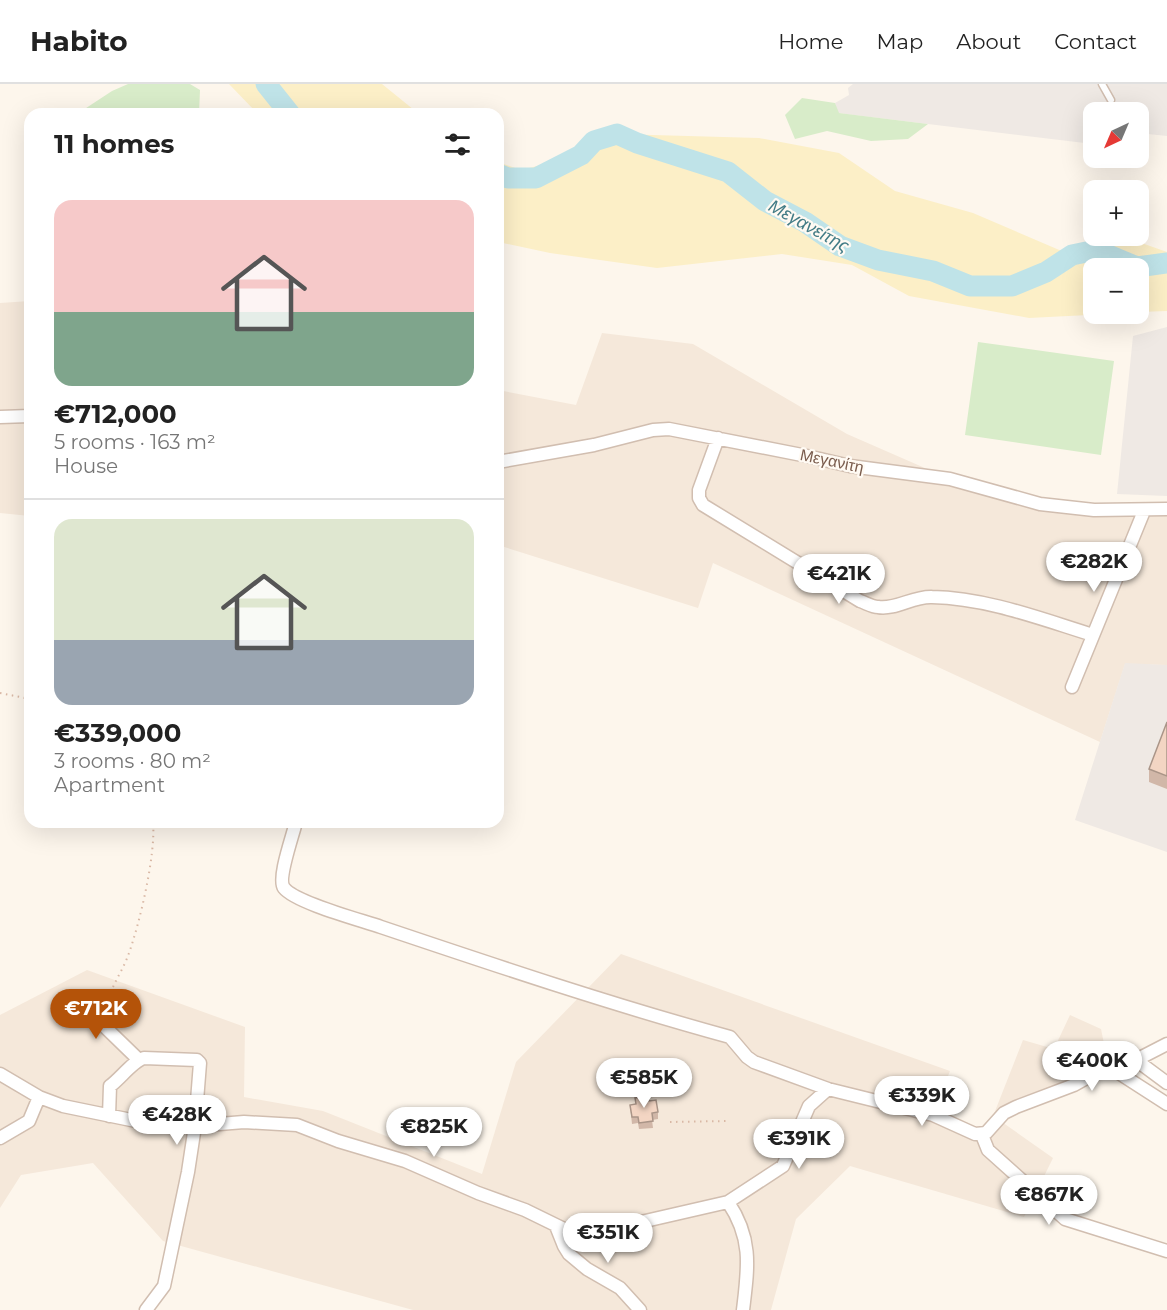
<!DOCTYPE html>
<html lang="en">
<head>
<meta charset="utf-8">
<style>
  :root { --surface:#fff; --page:#f2f2f2; --text:#222; --muted:#767676; --line:#e0e0e0; --accent:#b45309 }
  body { margin:0; font-family:Montserrat,sans-serif; background:var(--page); color:var(--text); height:100vh; display:flex; flex-direction:column; font-size:22px; white-space:nowrap }
  * { box-sizing:border-box; margin:0 }
  p { font-size:20px; color:var(--muted) }
  .icon { flex:none; width:33px; height:33px; fill:none; stroke:currentColor; stroke-width:2; stroke-linecap:round; stroke-linejoin:round }
  .map { position:relative; flex:1; overflow:hidden }
  .details { position:absolute; left:24px; top:24px; width:480px; height:720px; display:flex; flex-direction:column; background:var(--surface); border-radius:18px; box-shadow:0 6px 24px #0002 }
  .details>* { flex:none }
  .needle { width:39px; rotate:224deg }
  .fabs { position:absolute; left:1083px; top:18px; display:grid; gap:12px }
  .fabs a { display:grid; place-items:center; width:66px; height:66px; border-radius:12px; background:var(--surface); box-shadow:0 6px 24px #0002; font-size:30px }
  .price { position:absolute; translate:-50% -51px; padding:0 14px; border-radius:21px; background:#fff; color:#222; font-size:20px; line-height:39px; filter:drop-shadow(0 2px 3px #0008) }
  .price::after { content:''; position:absolute; left:50%; top:36px; width:18px; height:14px; margin-left:-9px; background:inherit; clip-path:polygon(0 0,100% 0,50% 100%) }
  .price.current { background:var(--accent); color:#fff }
  ul { padding:0; list-style:none }
  li { display:grid; align-content:center; gap:12px; height:318px; padding:0 30px }
  li+li { border-top:2px solid var(--line) }
  li span { display:grid; place-items:center; height:186px; border-radius:18px; color:#555 }
  li>.icon { margin-inline-start:auto }
  span .icon { width:108px; height:108px; fill:#fffc; stroke-width:1 }
  li b { font-size:26px }
  h2 { display:flex; justify-content:space-between; align-items:center; height:72px; padding:0 30px; font-size:26px }
  header { display:flex; align-items:center; gap:36px; box-sizing:border-box; height:84px; padding:0 30px; background:var(--surface); border-bottom:2px solid var(--line) }
  header strong { font-size:28px }
  nav { display:flex; gap:33px; margin-inline-start:auto; font-size:21px }
  .map>svg:first-child { display:block }
</style>
</head>
<body>
<header>
<strong>Habito</strong>
<nav><a>Home</a><a>Map</a><a>About</a><a>Contact</a></nav>
</header>
<div class="map">
<svg width="1167" height="1226" viewBox="0 0 1167 1226">
  <rect width="100%" height="100%" fill="#fdf6ec"/>
  <path fill="#f5e8da" d="M30,217V432L0,429V219Z
    M602,249L693,260L847,350L950,395L1040,420L1167,425V581L1125,580L1100,658L713,479L698,524L498,461V306L576,321Z
    M621,870L950,987L934,1028L971,1045H988L1023,956L1054,965L1070,931L1101,945L1108,980L999,1036L1053,1074L1024,1133L850,1082L796,1135L771,1226H413L163,1157L93,1079L21,1091L0,1124V931L87,886L245,943L244,1013L323,1027L482,1090L516,978Z"/>
  <path fill="#efe9e4" d="M853,0H1167V52L1148,50L1146,66L1139,65L1138,28H1094L1093,60L838,29L835,19L849,11L848,4Z
    M1167,243V412L1117,410L1133,252Z
    M1125,579L1167,581V768L1075,736Z"/>
  <path fill="#d8ecc9" d="M128,0H190L200,6L199,30H77L112,7Z
    M802,14L835,19L839,29L928,40L908,55L871,57L827,47L795,55L785,31Z
    M978,258L1114,277L1101,371L965,351Z"/>
  <path fill="#fcefc7" d="M229,0H382L419,30H258Z
    M617,50L759,54L839,69L895,107L973,129L1071,171L1136,157L1167,168V227L1139,228L1138,184H1094V230H1108L1029,234L909,212L852,181L782,170L657,184L550,169L498,158V78L521,86L581,71Z"/>
  <g fill="none" stroke-linecap="round" stroke-linejoin="round">
    <path stroke="#bfe3e8" stroke-width="21" d="M266,0L290,30
      M498,90L508,94H536L581,71L594,57L617,50L637,59L728,88L765,117L805,138L840,162L878,176L933,187L970,202H1012L1046,188L1072,171L1096,166L1137,183L1167,179"/>
    <g stroke="#d1beb0" stroke-width="9">
      <path id="lane" d="M1102,0L1111,16"/>
    </g>
    <g stroke="#d1beb0" stroke-width="15">
      <path id="street" d="M0,333L30,332
        M718,354L699,406V414L703,421L860,517C866,519 872,523 878,523C896,526 913,512 932,513C987,514 1041,535 1093,551
        M498,378L594,361L653,346L669,345L807,372L850,382L950,395L1040,420L1094,426L1167,425
        M1072,603L1144,427
        M296,738C293,751 277,795 284,804C296,819 361,836 381,843C497,882 613,921 730,953L747,973L754,978L828,1005L933,1031L975,1050L986,1049L1004,1029L1016,1023L1074,1001L1108,982L1136,976L1167,960
        M107,914L105,935L106,944L139,976
        M1136,976L1167,999
        M1108,982L1167,1020
        M0,990L39,1013L63,1022L136,1037L195,1042L244,1038L297,1041L338,1057L405,1077L478,1109L525,1126L570,1148L606,1146L728,1118C753,1155 748,1184 743,1226
        M109,1032L110,1002C120,995 133,977 144,974L197,976L200,979L195,1042L188,1088L164,1202L146,1226
        M982,1051L988,1066L1065,1135L1167,1167
        M0,1054L29,1037L39,1013
        M728,1118L783,1082L809,1022L828,1005
        M556,1142L564,1162L569,1170L587,1185L620,1204L640,1226"/>
    </g>
    <path stroke="#d9b8a5" stroke-width="2" stroke-dasharray="1.5 4.5" stroke-linecap="butt" d="M0,609L30,615
      M113,903C118,892 125,881 129,869C140,838 156,770 153,738
      M670,1038L727,1037"/>
    <use href="#lane" stroke="#fff" stroke-width="6"/>
    <use href="#street" stroke="#fff" stroke-width="12"/>
  </g>
  <path fill="#d1b7a8" d="M1167,638V705L1149,698V685Z
    M635,1014L649,1017L658,1028V1035L652,1036L653,1044L639,1045L638,1039L632,1040L630,1021L635,1020Z"/>
  <path fill="#f3d5c3" stroke="#aa9588" stroke-width="1.5" d="M1167,638V692L1149,685Z
    M648,1012L649,1017L656,1016L658,1028L652,1029L653,1037L639,1039L638,1033H632L630,1021L636,1020L635,1014Z"/>
  <g text-anchor="middle" dominant-baseline="central" stroke-width="4.5" stroke-linejoin="round" paint-order="stroke">
    <g font-size="16" fill="#7a5c4d" stroke="#fffaf3">
      <text transform="translate(832 377) rotate(12)">Μεγανίτη</text>
    </g>
    <g font-size="18" font-style="italic" fill="#437c86" stroke="#fffaf3">
      <text transform="translate(809 142) rotate(29)">Μεγανείτης</text>
    </g>
  </g>
</svg>
<div class="fabs">
<a><svg class="needle" viewBox="-14 -14 28 28"><path d="M0-13l5 13h-10z" fill="#e53935"/><path d="M0 13l5-13h-10z" fill="#767676"/></svg></a>
<a>+</a>
<a>−</a>
</div>
<b class="price" style="left:1094px;top:509px">€282K</b>
<b class="price" style="left:839px;top:521px">€421K</b>
<b class="price current" style="left:96px;top:956px">€712K</b>
<b class="price" style="left:1092px;top:1008px">€400K</b>
<b class="price" style="left:644px;top:1025px">€585K</b>
<b class="price" style="left:922px;top:1043px">€339K</b>
<b class="price" style="left:177px;top:1062px">€428K</b>
<b class="price" style="left:434px;top:1074px">€825K</b>
<b class="price" style="left:799px;top:1086px">€391K</b>
<b class="price" style="left:1049px;top:1142px">€867K</b>
<b class="price" style="left:608px;top:1180px">€351K</b>
<section class="details">
<h2>11 homes<svg class="icon" aria-label="filters" viewBox="0 0 24 24"><path d="M4 7h16M4 17h16"/><circle cx="9" cy="7" r="2"/><circle cx="15" cy="17" r="2"/></svg></h2>
<ul>
<li><span style="background:linear-gradient(#f6c9c9 60%,#7fa58c 0)"><svg class="icon" aria-label="home" viewBox="0 0 24 24"><path d="M3 11l9-7 9 7M6 9v11h12V9"/></svg></span><div><b>€712,000</b><p>5 rooms · 163 m²</p><p>House</p></div></li>
<li><span style="background:linear-gradient(#dfe7d0 65%,#9aa5b1 0)"><svg class="icon" aria-label="home" viewBox="0 0 24 24"><path d="M3 11l9-7 9 7M6 9v11h12V9"/></svg></span><div><b>€339,000</b><p>3 rooms · 80 m²</p><p>Apartment</p></div></li>
</ul>
</section>
</div>
</body>
</html>
